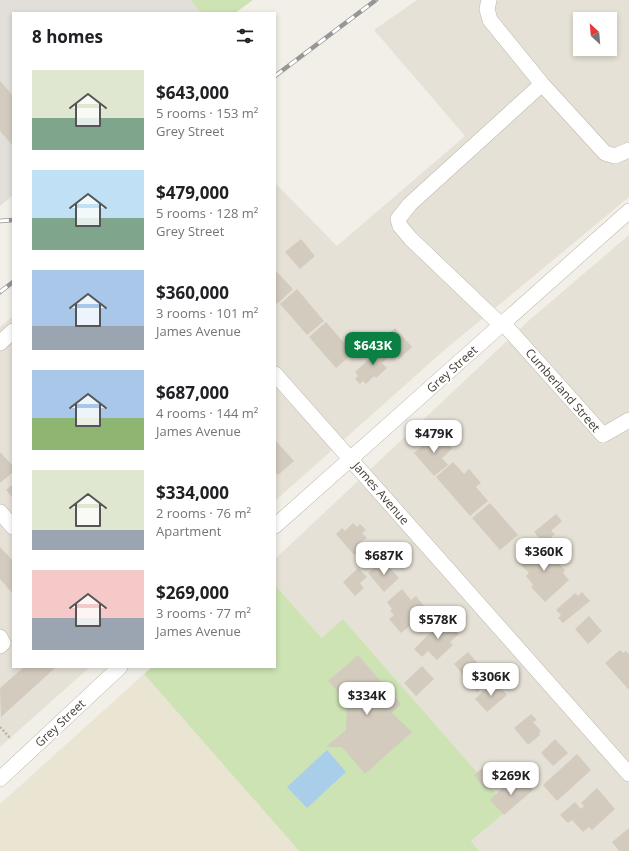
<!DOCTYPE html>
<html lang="en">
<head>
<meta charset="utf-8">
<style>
  :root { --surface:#fff; --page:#f2f2f2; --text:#202124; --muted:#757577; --accent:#0b8043 }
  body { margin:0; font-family:"Open Sans",sans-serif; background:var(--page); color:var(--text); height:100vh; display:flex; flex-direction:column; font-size:15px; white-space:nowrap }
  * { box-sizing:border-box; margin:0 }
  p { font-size:13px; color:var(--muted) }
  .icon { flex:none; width:22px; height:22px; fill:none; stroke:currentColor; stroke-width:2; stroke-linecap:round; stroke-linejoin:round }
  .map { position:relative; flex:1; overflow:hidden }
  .drawer { position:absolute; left:12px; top:12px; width:264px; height:656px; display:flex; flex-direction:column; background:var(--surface); border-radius:0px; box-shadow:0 2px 6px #0003 }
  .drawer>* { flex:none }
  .needle { width:26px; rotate:334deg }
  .controls { position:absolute; left:573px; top:12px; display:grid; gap:8px }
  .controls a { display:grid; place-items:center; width:44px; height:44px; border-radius:0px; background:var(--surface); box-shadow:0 2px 6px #0003; font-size:20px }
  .price { position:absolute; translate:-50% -34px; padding:0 9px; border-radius:8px; background:#fff; color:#222; font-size:13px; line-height:26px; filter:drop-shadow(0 1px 2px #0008) }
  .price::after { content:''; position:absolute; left:50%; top:24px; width:12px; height:9px; margin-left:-6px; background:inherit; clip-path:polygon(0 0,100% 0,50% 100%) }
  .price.active { background:var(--accent); color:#fff }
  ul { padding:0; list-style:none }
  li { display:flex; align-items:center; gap:12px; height:100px; padding:0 20px }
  li span { display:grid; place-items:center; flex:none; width:112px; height:80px; border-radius:0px; color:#555 }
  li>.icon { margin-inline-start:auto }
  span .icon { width:48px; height:48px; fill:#fffc; stroke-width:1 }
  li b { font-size:17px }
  h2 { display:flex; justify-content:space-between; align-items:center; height:48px; padding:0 20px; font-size:17px }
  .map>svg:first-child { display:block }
</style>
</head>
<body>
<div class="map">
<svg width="629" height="851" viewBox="0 0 629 851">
  <rect width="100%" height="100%" fill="#f2efe8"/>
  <path fill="#e6e1d6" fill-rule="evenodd" d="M417,0H629V197L441,353L275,501V183L337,246L465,136L374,30ZM580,19H610V49H580Z
    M629,235V851H479L471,841L508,809L344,620L322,638L275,585V559L526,323Z
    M13,316V667H90L0,747V327Z"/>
  <path fill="#e2ded9" d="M0,0H193L191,1L201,13H13V195L0,206Z"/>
  <path fill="#eae4d3" d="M144,674L299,851H0V804Z"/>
  <path fill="#cde3b4" d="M193,0H253L235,13H201L191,1Z
    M275,585L322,638L343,619L509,809L471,841L479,851H299L144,674L152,667H275Z"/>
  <path fill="#a9cee9" d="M327,750L346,772L307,808L287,787Z"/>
  <path fill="#d3cbbe" d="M0,81L13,96V146L0,131Z
    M301,239L315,256L300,269L285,252Z
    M275,270L293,289L277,304L275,301Z
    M297,289L324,321L307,335L280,304Z
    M326,322L353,353L336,368L309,337Z
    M395,328L412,347L399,359L382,339Z
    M383,345L392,354L382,363L387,368L376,378L374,376L366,384L363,381L360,384L355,379L358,376L355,372L372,356L374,357L378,353L376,351Z
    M438,433L452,449L442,458L448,465L434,476L414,453Z
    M275,440L294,461L278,475L275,472Z
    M0,452L13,466V472L0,483Z
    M453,462L464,474L469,469L481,483L476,487L488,501L470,516L436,477Z
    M13,484V498L6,490Z
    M490,503L518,535L500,550L472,518Z
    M556,514L562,521L551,531L555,534L544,544L534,532Z
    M353,523L357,527L360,524L366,530L362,533L367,538L359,544L362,547L354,555L336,534L342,528L345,531Z
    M532,545L545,559L555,551L563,560L559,564L565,570L563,573L569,580L545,602L531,587L533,585L526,576L529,573L516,560Z
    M0,547L13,561V594L0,579Z
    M383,560L399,578L384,592L368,573Z
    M358,568L367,577L360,583L364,588L355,596L343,582Z
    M402,589L411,600L416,596L428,611L401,633L389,619L394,615L390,611L392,609L387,602Z
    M582,592L590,601L563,623L558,618L561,615L556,610L575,593L578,596Z
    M589,616L602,631L588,644L575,629Z
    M445,618L459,634L450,642L453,645L437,660L428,651L422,657L414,649Z
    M620,650L623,653L626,651L629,654V690L605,663Z
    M468,652L491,679L477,692L454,664Z
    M358,655L401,704L392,713L412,732L365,774L342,747H326L346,730L347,702L328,681Z
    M422,666L434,679L416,696L404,683Z
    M24,667H56L1,717L0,688Z
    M494,681L507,695L487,712L475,699Z
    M531,714L537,720L533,722L541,731L539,733L540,735L528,745L514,728Z
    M555,739L568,753L553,766L541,753Z
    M577,754L591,770L557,801L543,785Z
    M490,762L502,776L486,790L474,775Z
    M513,778L521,787L527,782L533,790L504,815L490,800Z
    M597,788L615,809L592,830L589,827L583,832L572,820L568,823L560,815L575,802L581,809L584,806L581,803Z
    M629,828V851H619L612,842Z"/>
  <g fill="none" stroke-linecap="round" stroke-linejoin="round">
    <g stroke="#bdb7ab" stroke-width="16">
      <path id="minor" d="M489,0L487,9L490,20L542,84L605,153L615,156L629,150
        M503,323L603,435L629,420
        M501,325L411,239L400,226L398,219L410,204L542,84
        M0,343L13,331
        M275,374L629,774
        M0,512L13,527
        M275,526L629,211
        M0,637L3,643L0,646
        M0,779L120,667"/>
    </g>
    <path stroke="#bdb29e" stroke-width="2.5" stroke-dasharray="2 2" stroke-linecap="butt" d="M0,727L11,739"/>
    <use href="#minor" stroke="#fff" stroke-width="15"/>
    <g stroke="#969696" stroke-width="4.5">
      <path id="rail" d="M275,76L376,0
        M0,221L13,220
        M0,292L13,282"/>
    </g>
    <use href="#rail" stroke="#fff" stroke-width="3" stroke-dasharray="9" stroke-linecap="butt"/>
  </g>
  <g text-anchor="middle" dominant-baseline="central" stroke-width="3.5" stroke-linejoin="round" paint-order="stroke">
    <g font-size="12" fill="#454037" stroke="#fff">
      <text transform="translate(452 369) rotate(-42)">Grey Street</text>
      <text transform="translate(563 390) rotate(49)">Cumberland Street</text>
      <text transform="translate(381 493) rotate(49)">James Avenue</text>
      <text transform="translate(60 723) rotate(-43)">Grey Street</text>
    </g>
  </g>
</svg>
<div class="controls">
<a><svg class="needle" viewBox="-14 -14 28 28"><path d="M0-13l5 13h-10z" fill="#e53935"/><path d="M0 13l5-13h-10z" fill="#757577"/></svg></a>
</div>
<b class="price active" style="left:373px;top:366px">$643K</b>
<b class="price" style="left:434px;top:454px">$479K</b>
<b class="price" style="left:544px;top:572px">$360K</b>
<b class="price" style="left:384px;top:576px">$687K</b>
<b class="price" style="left:438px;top:640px">$578K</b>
<b class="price" style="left:491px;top:697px">$306K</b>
<b class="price" style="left:367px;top:716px">$334K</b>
<b class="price" style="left:511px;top:796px">$269K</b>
<section class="drawer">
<h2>8 homes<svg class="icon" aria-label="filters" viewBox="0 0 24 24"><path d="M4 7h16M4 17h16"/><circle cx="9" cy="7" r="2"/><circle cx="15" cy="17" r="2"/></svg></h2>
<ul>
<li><span style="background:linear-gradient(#dfe7d0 60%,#7fa58c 0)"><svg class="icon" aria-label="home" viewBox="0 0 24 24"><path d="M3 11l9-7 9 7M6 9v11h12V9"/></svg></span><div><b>$643,000</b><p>5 rooms · 153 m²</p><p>Grey Street</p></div></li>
<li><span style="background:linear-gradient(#bfe0f5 60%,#7fa58c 0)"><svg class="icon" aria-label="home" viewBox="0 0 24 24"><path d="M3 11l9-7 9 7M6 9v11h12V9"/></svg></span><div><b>$479,000</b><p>5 rooms · 128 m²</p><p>Grey Street</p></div></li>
<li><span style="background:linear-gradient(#a9c7e8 70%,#9aa5b1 0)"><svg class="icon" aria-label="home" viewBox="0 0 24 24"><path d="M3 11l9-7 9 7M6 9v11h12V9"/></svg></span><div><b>$360,000</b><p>3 rooms · 101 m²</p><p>James Avenue</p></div></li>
<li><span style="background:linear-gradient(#a9c7e8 60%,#8fb573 0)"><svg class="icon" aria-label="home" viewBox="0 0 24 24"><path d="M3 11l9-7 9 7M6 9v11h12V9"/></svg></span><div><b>$687,000</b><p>4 rooms · 144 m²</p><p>James Avenue</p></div></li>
<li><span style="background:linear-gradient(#dfe7d0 75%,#9aa5b1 0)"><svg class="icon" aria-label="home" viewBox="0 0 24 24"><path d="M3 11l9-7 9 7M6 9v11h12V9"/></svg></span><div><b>$334,000</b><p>2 rooms · 76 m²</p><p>Apartment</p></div></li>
<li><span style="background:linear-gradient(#f6c9c9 60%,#9aa5b1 0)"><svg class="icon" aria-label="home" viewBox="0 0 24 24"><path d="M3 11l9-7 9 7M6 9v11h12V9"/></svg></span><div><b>$269,000</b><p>3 rooms · 77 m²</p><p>James Avenue</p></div></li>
</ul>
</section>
</div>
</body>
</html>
